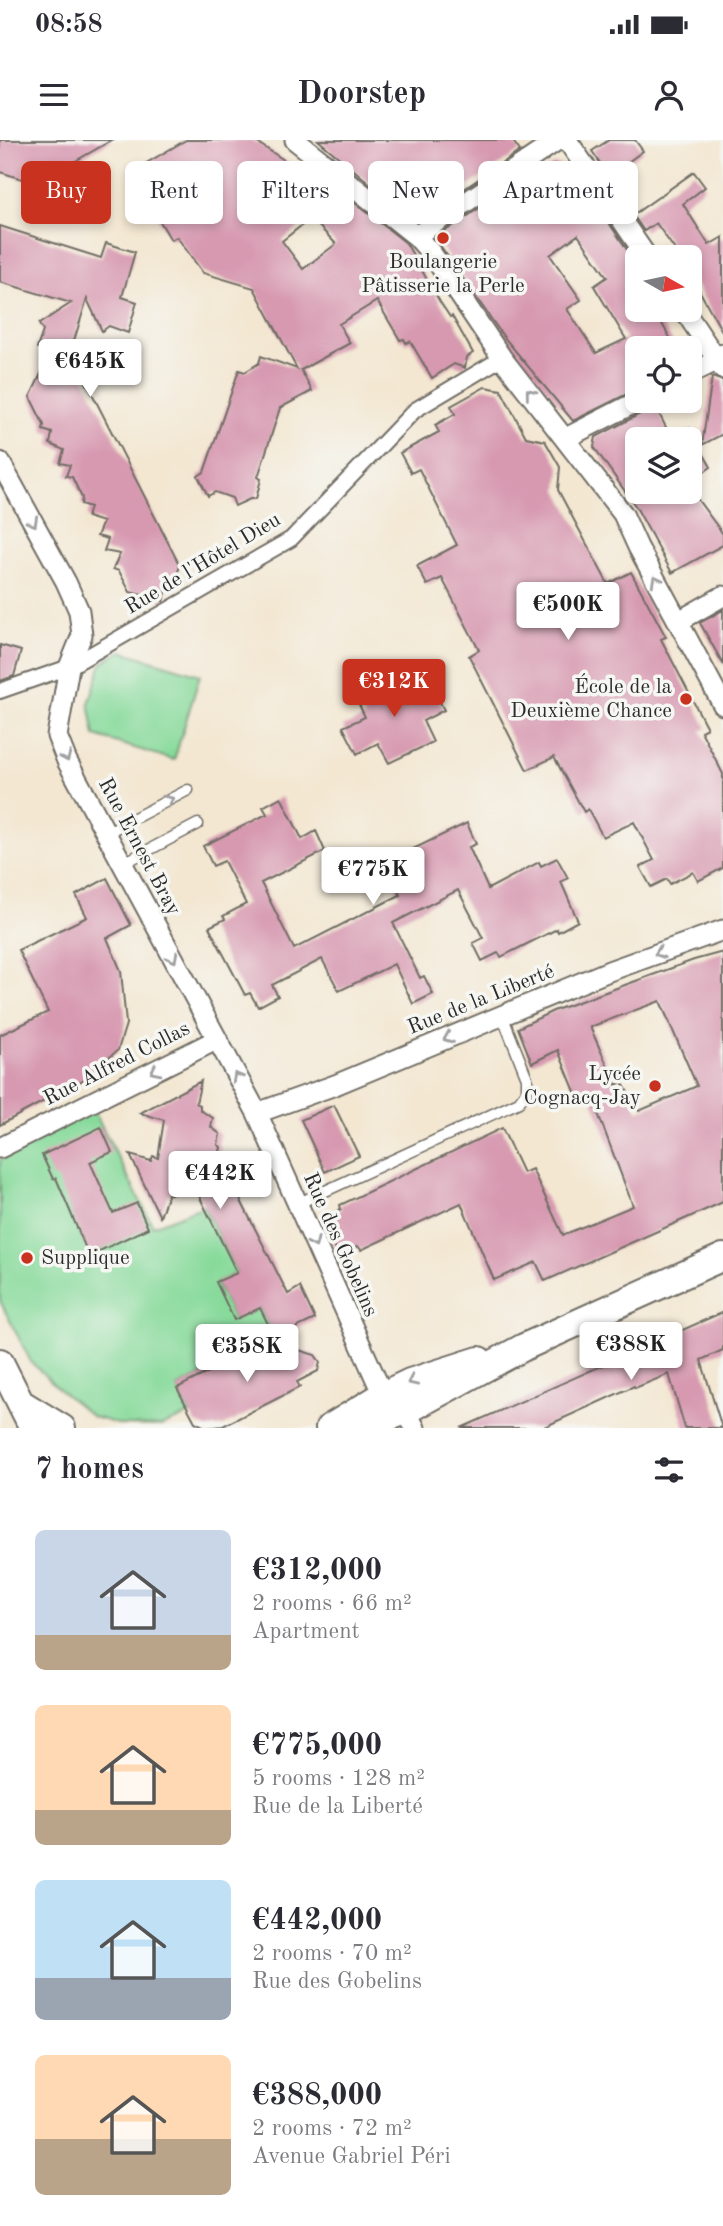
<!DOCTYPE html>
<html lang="en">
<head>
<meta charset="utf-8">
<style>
  :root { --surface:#fff; --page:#f2f2f3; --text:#2b2b33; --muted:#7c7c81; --accent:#c8321e }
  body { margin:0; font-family:"Old Standard TT",serif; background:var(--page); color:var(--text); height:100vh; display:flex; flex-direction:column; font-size:26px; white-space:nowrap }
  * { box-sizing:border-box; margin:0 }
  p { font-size:23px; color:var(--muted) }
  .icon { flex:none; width:38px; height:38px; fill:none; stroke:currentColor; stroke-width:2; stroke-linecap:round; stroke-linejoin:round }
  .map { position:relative; height:1288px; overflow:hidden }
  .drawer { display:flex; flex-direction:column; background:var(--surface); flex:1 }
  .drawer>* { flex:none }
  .guide { position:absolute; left:21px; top:21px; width:682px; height:63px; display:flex; gap:14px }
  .needle { width:46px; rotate:99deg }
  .controls { position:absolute; left:625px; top:105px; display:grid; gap:14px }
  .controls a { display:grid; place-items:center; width:77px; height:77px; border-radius:10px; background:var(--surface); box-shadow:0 4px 10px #0003; font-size:35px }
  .price { position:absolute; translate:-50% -60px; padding:0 16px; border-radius:7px; background:#fff; color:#222; font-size:23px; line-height:46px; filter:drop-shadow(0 2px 4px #0008) }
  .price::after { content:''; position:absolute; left:50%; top:42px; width:21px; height:16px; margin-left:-10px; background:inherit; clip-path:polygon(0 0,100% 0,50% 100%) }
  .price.selected { background:var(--accent); color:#fff }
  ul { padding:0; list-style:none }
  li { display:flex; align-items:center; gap:21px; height:175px; padding:0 35px }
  li span { display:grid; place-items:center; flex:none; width:196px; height:140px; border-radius:10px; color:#555 }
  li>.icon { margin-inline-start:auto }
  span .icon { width:84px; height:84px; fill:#fffc; stroke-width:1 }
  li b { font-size:30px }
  h2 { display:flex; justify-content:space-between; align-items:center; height:84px; padding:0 35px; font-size:30px }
  .tag { padding:0 24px; border-radius:10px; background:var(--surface); box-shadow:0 4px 10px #0003; font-size:24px; line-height:63px }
  .tag.selected { background:var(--accent); color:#fff }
  .status { display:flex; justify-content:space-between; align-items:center; height:49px; padding:0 35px; background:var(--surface); direction:ltr }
  .status svg { height:19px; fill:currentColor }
  header { display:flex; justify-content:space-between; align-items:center; height:91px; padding:0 35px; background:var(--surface); font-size:32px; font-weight:800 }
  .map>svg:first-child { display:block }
</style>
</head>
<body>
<div class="status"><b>08:58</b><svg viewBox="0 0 49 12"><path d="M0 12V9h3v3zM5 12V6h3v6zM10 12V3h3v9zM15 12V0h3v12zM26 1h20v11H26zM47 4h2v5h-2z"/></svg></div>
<header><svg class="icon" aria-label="menu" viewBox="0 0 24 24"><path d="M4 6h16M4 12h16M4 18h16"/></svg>Doorstep<svg class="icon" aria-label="person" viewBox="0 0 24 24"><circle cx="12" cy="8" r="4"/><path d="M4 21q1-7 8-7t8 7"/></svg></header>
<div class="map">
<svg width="723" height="1288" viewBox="0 0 723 1288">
  <rect width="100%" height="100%" fill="#f6f6f2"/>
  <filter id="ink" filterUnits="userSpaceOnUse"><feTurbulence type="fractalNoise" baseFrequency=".0143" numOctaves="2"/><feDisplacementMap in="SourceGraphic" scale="14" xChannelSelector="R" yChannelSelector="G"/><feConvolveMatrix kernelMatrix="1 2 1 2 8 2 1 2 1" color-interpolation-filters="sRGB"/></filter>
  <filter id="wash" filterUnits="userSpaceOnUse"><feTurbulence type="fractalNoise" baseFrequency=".00686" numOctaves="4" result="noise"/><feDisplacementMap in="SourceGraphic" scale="28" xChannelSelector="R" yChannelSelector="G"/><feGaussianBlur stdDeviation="1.57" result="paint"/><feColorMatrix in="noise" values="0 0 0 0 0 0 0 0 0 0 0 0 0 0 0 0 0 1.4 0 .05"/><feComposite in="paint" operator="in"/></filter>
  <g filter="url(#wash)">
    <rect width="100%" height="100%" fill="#f3e7d2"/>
    <path fill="#88da9b" stroke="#5a8263" stroke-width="2" d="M121,511L200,535L174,620L95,596L89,563L102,523Z
      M93,969L153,1086L204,1066L237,1133L216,1143L234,1179L260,1168L275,1198L177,1248L191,1274L161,1286L122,1285L93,1277L62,1252L31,1222L0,1161V1020Z"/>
    <g id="blocks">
      <path fill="#d799b0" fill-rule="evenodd" d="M0,0H112L37,43L31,33L22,39L0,32Z
        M186,0H253L312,38L317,33L406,103L440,162L450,177L452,176L473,213L467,217L465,228L454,224L432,238L410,201L406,203L404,199L400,200L377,161L339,184L350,203L301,230L312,251L280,268L258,337L261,339L256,359H250L235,366L232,358L215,352L208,356L198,336L204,332L239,230L245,232L259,223L261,216L297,229L254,148L203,133L177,97L171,100L137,43L149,35L143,25ZM311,78L336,104L303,129L282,101Z
        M318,0H512L520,11L421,78L399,48L386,57Z
        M609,0H635L643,11L607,37L604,32L607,33L592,11Z
        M554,24L571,27L624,105L637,126V170H654L676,208H637V249L573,281L503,196L435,98L533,32L536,36ZM578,95L607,137L594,146L626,199L596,213L567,169L581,160L550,115Z
        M694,32L705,47L683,64L709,105L723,97V193L690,134V117H680L656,83L644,91L633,75Z
        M0,86L101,118L106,103L135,112L122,157L137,162L128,193L109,186L102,191L87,159L67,223L78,226L180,426L175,439L171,438L163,461L130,452L119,431L113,429L120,414L104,411L108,399L97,396L103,382L87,377L90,367L81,364L82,358L72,337L66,336L70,325L60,323L64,310L50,304L52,293L43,290L44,285L30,257L51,213L37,208L43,191L39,184L71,163L0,142Z
        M712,237L723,241V294L702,305Z
        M485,247L501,250L526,297L545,301L560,327L558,350L608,444L631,432L666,497L661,499L707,588L701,591L723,634V728L698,741L693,732L670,744L667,739L651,747L640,727L654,720L634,682L603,697L588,669L584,672L554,617L527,630L469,516L479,510L442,438L427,445L417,426L457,405L419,329L411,333L400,313L439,292L435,285L455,274L451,266Z
        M654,264L672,299H637V352H692L723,394V405L672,433L636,367L594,307L596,297L644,272Z
        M690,290L711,327L690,342Z
        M723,470V524L700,483Z
        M0,505L21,511L14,536L0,541Z
        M398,534L409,555L431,544L444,570L423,581L433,602L389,623L378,603L357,614L343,587L365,577L355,556Z
        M281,657L302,699L316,691L325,711L261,743L294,809L400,755L384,723L467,683L476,704L469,707L488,749L539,722L541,726L557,718L568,738L561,742L578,781L558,792L557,789L501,817L498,813L482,821L473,803L483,798L458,750L393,783L420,838L424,836L433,854L413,864L394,824L339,851L322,819L272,845L278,856L258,867L250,853L245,855L209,787L225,779L223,776L246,764L224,721L213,726L203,706L267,674L263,667Z
        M107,738L131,785L107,798L121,831L126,884L118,910L83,940L0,985V895L48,872L18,810L87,777L76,755Z
        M723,812V1062L545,1141L536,1122L494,1140L461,1063L361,1110L358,1106L338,1115L322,1078L341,1069L340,1065L502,988L523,1033L532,1029L563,1095L633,1066L591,955L578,959L558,910L532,923L518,888L553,871L694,820ZM660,861L697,946L639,971L622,942L616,945L590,887Z
        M201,941L196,963L200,965V970L213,978L211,987L220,994L218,1005L221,1007L220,1012L235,1021L231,1041L288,1154L300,1147L315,1179L275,1198L260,1168L234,1180L216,1142L237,1133L183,1023L173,1054H168L160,1077L130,1015L151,1021L153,1016L158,1018L164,980L140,973Z
        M334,965L359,1016L325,1032L301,980Z
        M101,987L112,1012L90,1022L113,1073L137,1063L148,1088L89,1116L56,1038L53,1039L42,1015Z
        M723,1172V1210L701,1220L722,1288H685L669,1234L635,1248L634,1246L542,1288H461Z
        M270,1201L315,1215L320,1222L318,1231L297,1242L300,1247L223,1286L207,1288L195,1282L177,1248Z"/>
    </g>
  </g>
  <g filter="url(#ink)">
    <use href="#blocks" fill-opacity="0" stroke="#716d65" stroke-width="2"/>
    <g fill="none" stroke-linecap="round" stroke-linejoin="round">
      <g stroke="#716d65" stroke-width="13">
        <path id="service" d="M106,693L188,650
          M122,724L198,684
          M297,1064L519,962L527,951V938L502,875"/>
      </g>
      <g stroke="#716d65" stroke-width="18">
        <path id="pedestrian" d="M0,551L69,527L291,399L415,270L502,218"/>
      </g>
      <g stroke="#716d65" stroke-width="23">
        <path id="minor" d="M295,0L416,96L432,114L502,218L623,374L638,407L723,565
          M567,0L647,117
          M416,96L558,0
          M684,170L723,229
          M690,234L718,220L723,214
          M566,298L638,261
          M0,322L66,442L79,471L82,495L69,527L57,596L67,621L257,973L383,1255
          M679,481L723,456
          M257,973L335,945L609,831L723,790
          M0,1008L216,900
          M406,1271L415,1288"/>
      </g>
      <g stroke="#716d65" stroke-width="30">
        <path id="secondary" d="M0,1222L33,1288
          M21,1263L62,1288
          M329,1288L383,1255L410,1242L479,1220
          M358,1288L406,1271L524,1207L723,1117"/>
      </g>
      <use href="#service" stroke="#fff" stroke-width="10"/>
      <use href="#pedestrian" stroke="#fff" stroke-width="14"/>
      <use href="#minor" stroke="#fff" stroke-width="19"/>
      <use href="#secondary" stroke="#fff" stroke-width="26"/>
    </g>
    <defs><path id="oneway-chevron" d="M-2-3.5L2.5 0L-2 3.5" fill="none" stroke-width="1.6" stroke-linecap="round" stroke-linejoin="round" transform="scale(1.75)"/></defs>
    <g stroke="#a0a0a0">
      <use href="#oneway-chevron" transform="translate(530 253) rotate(-129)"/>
      <use href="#oneway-chevron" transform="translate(33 382) rotate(61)"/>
      <use href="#oneway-chevron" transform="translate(656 440) rotate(-118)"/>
      <use href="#oneway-chevron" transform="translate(66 617) rotate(66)"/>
      <use href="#oneway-chevron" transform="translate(169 660) rotate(-27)"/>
      <use href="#oneway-chevron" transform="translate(659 813) rotate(160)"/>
      <use href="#oneway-chevron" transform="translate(173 818) rotate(62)"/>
      <use href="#oneway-chevron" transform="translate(448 898) rotate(158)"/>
      <use href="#oneway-chevron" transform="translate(155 931) rotate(153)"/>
      <use href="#oneway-chevron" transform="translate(237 937) rotate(-119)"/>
      <use href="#oneway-chevron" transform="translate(314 1103) rotate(66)"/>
      <use href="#oneway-chevron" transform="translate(412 1241) rotate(156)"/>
    </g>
  </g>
  <g fill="#c8321e" stroke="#f6f6f2" stroke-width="2.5">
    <circle cx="443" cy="98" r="7"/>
    <circle cx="686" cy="559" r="7"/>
    <circle cx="655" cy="946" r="7"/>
    <circle cx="27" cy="1118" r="7"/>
  </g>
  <g text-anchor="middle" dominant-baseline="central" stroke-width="7" stroke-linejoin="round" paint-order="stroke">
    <g font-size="21" fill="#2b2b2b" stroke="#f6f6f2" text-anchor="end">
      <text x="443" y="122" text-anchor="middle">Boulangerie<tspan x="443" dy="24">Pâtisserie la Perle</tspan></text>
      <text x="672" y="547">École de la<tspan x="672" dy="24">Deuxième Chance</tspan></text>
      <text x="641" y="934">Lycée<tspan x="641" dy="24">Cognacq-Jay</tspan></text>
      <text x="41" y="1118" text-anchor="start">Supplique</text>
    </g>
    <g font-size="21" fill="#2b2b2b" stroke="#f6f6f2">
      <text transform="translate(203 424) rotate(-31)">Rue de l'Hôtel Dieu</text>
      <text transform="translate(139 707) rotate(62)">Rue Ernest Bray</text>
      <text transform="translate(481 860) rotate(-22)">Rue de la Liberté</text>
      <text transform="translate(117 924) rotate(-27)">Rue Alfred Collas</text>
      <text transform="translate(340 1105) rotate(66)">Rue des Gobelins</text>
    </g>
  </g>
</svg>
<div class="controls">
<a><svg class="needle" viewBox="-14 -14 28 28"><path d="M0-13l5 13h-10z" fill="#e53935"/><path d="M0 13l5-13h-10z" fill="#7c7c81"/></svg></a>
<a><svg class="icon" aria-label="locate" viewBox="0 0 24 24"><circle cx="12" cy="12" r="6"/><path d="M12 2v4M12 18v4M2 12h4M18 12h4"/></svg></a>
<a><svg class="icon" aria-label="layers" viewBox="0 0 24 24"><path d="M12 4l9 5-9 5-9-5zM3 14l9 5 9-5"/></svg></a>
</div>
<b class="price" style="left:90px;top:259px">€645K</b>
<b class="price" style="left:568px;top:502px">€500K</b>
<b class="price selected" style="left:394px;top:579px">€312K</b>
<b class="price" style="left:373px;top:767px">€775K</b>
<b class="price" style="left:220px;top:1071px">€442K</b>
<b class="price" style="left:631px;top:1242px">€388K</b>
<b class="price" style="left:247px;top:1244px">€358K</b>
<div class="guide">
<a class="tag selected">Buy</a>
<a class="tag">Rent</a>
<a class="tag">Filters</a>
<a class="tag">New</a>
<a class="tag">Apartment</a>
</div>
</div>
<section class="drawer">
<h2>7 homes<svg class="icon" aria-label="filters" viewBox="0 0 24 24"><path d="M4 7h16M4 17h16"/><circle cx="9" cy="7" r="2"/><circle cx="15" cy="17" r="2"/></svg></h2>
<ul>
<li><span style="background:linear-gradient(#c9d6e8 75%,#b9a48a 0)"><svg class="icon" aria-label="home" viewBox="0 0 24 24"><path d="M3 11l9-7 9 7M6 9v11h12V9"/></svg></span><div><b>€312,000</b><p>2 rooms · 66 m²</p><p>Apartment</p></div></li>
<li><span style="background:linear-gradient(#ffd9b3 75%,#b9a48a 0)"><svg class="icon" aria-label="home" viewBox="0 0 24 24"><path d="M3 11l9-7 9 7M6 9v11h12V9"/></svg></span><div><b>€775,000</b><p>5 rooms · 128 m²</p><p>Rue de la Liberté</p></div></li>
<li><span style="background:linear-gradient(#bfe0f5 70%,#9aa5b1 0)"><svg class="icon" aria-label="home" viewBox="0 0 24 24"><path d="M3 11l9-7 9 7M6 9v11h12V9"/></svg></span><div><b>€442,000</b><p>2 rooms · 70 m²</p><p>Rue des Gobelins</p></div></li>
<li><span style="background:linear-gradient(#ffd9b3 60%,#b9a48a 0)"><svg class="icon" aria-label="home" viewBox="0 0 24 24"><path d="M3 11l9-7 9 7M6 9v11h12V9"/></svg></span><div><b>€388,000</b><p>2 rooms · 72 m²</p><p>Avenue Gabriel Péri</p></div></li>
</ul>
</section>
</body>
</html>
